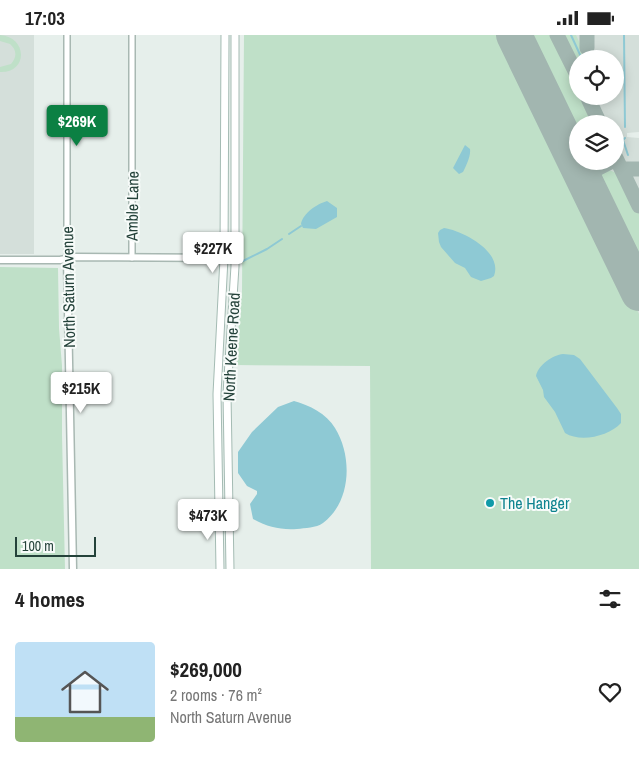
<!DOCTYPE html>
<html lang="en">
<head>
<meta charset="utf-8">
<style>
  :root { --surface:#fff; --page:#f2f2f2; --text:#222; --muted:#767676; --accent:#0b8043 }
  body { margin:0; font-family:"Archivo Narrow",sans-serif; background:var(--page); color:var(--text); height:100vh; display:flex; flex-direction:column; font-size:19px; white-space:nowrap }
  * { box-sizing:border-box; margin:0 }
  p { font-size:16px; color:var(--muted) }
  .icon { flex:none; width:28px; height:28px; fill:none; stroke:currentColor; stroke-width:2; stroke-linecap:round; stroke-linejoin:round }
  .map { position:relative; height:534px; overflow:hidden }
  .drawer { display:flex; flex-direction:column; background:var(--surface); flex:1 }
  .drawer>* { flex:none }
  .fabs { position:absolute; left:569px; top:15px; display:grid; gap:10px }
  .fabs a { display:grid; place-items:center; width:55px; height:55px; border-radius:50%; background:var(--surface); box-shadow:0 2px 12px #0003; font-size:25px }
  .scale { position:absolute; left:15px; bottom:12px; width:81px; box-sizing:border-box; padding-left:5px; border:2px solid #24423a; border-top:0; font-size:14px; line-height:18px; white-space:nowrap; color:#24423a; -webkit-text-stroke:4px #f7fbf9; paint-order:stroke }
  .price { position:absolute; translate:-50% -42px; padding:0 11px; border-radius:5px; background:#fff; color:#222; font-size:16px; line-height:32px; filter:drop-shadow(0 1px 2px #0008) }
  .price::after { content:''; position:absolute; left:50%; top:30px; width:15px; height:11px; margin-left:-8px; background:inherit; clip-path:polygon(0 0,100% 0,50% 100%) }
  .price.active { background:var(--accent); color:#fff }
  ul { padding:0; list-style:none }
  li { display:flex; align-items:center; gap:15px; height:125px; padding:0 15px }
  li span { display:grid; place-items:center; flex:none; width:140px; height:100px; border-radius:5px; color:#555 }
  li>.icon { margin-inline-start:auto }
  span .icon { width:60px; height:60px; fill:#fffc; stroke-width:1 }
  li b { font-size:21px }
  h2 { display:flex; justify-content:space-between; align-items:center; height:60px; padding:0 15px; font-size:21px }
  .status { display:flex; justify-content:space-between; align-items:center; height:35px; padding:0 25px; background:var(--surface); direction:ltr }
  .status svg { height:14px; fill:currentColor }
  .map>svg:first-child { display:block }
</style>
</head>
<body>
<div class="status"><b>17:03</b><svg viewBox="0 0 49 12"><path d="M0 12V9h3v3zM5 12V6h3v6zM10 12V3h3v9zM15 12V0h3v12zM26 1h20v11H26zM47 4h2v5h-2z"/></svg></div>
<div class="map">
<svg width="639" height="534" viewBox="0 0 639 534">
  <rect width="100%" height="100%" fill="#e6efeb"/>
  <path fill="#d4dfda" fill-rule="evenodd" d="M0,0H34V219H0Z
    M473,0H639V97L627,98V102L639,103V337ZM578,24H615V61H578ZM578,89H615V126H578Z"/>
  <path fill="#bfe0c8" d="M0,0C28,2 28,38 0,37V32L11,29C17,22 17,15 10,9L0,6Z
    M244,0H504L639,279V534H371L370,331L235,330L242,256Z
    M525,0H553L577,51L578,61H582L596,89H578L577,109Z
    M561,0H576L587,24H578L577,34Z
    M609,135L619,139L639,179V236L598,151C597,142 601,137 609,135Z
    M0,232L58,233L59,293L62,331V400L65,534H0Z"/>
  <path fill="#8ec9d4" d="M465,110L470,114C471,121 466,131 463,137L459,139L453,133Z
    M327,166L337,173V182L316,194L303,193L301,189C303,178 317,169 327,166Z
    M444,193C464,196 503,217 494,241L491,243L481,246L471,242L465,233L455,228L441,212L439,207L438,198L440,195Z
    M563,319L574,320L580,324L617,373L621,379V388C609,401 581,408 565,398L555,377L544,362L543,355L536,341C538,330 553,320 563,319Z
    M294,366C309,370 327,379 335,393C353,422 351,467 323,488C316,493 305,493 297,494C280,495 267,492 253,484L250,469L257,459V456L247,451L238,438V417L252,397L278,372Z"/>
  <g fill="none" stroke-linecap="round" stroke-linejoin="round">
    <path stroke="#8ec9d4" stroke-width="2" d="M571,0L582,24
      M624,0L625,92
      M625,103L623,105L628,120
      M289,199L301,191
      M243,226L267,214L282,204"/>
    <path stroke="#a2b6b0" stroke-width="15" d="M557,0L578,42
      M587,0V13
      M587,61L600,89
      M615,121L639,171
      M622,134H639
      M583,141L612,126"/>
    <path stroke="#a2b6b0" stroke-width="36" d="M514,0L639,258"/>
    <g stroke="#a8b8b2" stroke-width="8">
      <path id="minor" d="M67,223V0
        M132,223V0"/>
    </g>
    <g stroke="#a8b8b2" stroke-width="9">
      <path id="tertiary" d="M67,223L73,534
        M0,225H60L76,222L235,223"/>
    </g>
    <g stroke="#a4bbb3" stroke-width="9">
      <path id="secondary" d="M220,534L217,359L224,223L225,0
        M230,534L227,359L235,231V0"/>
    </g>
    <use href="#minor" stroke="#fff" stroke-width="5"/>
    <use href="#tertiary" stroke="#fff" stroke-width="6"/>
    <use href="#secondary" stroke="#fff" stroke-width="7"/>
  </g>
  <circle fill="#0f9aa8" stroke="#f7fbf9" stroke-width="2" cx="490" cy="468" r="5"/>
  <g text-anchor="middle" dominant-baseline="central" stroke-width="4" stroke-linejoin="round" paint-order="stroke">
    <g font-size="16" fill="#24423a" stroke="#f7fbf9">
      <text transform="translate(132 171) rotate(-89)">Amble Lane</text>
      <text transform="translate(68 252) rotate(-91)">North Saturn Avenue</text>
      <text transform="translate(231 312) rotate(-87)">North Keene Road</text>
    </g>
    <g font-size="16" fill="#0d838f" stroke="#f7fbf9" text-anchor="start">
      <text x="500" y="468">The Hanger</text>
    </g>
  </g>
</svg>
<div class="fabs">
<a><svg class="icon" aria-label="locate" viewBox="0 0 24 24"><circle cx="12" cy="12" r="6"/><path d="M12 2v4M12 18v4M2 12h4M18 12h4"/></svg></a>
<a><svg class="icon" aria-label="layers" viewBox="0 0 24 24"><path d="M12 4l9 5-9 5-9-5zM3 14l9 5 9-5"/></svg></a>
</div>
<div class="scale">100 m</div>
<b class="price active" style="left:77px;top:112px">$269K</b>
<b class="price" style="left:213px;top:239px">$227K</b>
<b class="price" style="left:81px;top:379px">$215K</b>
<b class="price" style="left:208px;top:506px">$473K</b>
</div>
<section class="drawer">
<h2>4 homes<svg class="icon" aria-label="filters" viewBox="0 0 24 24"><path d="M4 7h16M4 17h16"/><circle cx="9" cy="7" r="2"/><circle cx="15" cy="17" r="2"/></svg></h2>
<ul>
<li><span style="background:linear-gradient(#bfe0f5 75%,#8fb573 0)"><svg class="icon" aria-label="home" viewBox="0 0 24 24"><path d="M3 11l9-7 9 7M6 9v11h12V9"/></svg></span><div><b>$269,000</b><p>2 rooms · 76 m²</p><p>North Saturn Avenue</p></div><svg class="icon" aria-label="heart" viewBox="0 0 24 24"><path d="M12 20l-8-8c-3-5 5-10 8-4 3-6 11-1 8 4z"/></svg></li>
</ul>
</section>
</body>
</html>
